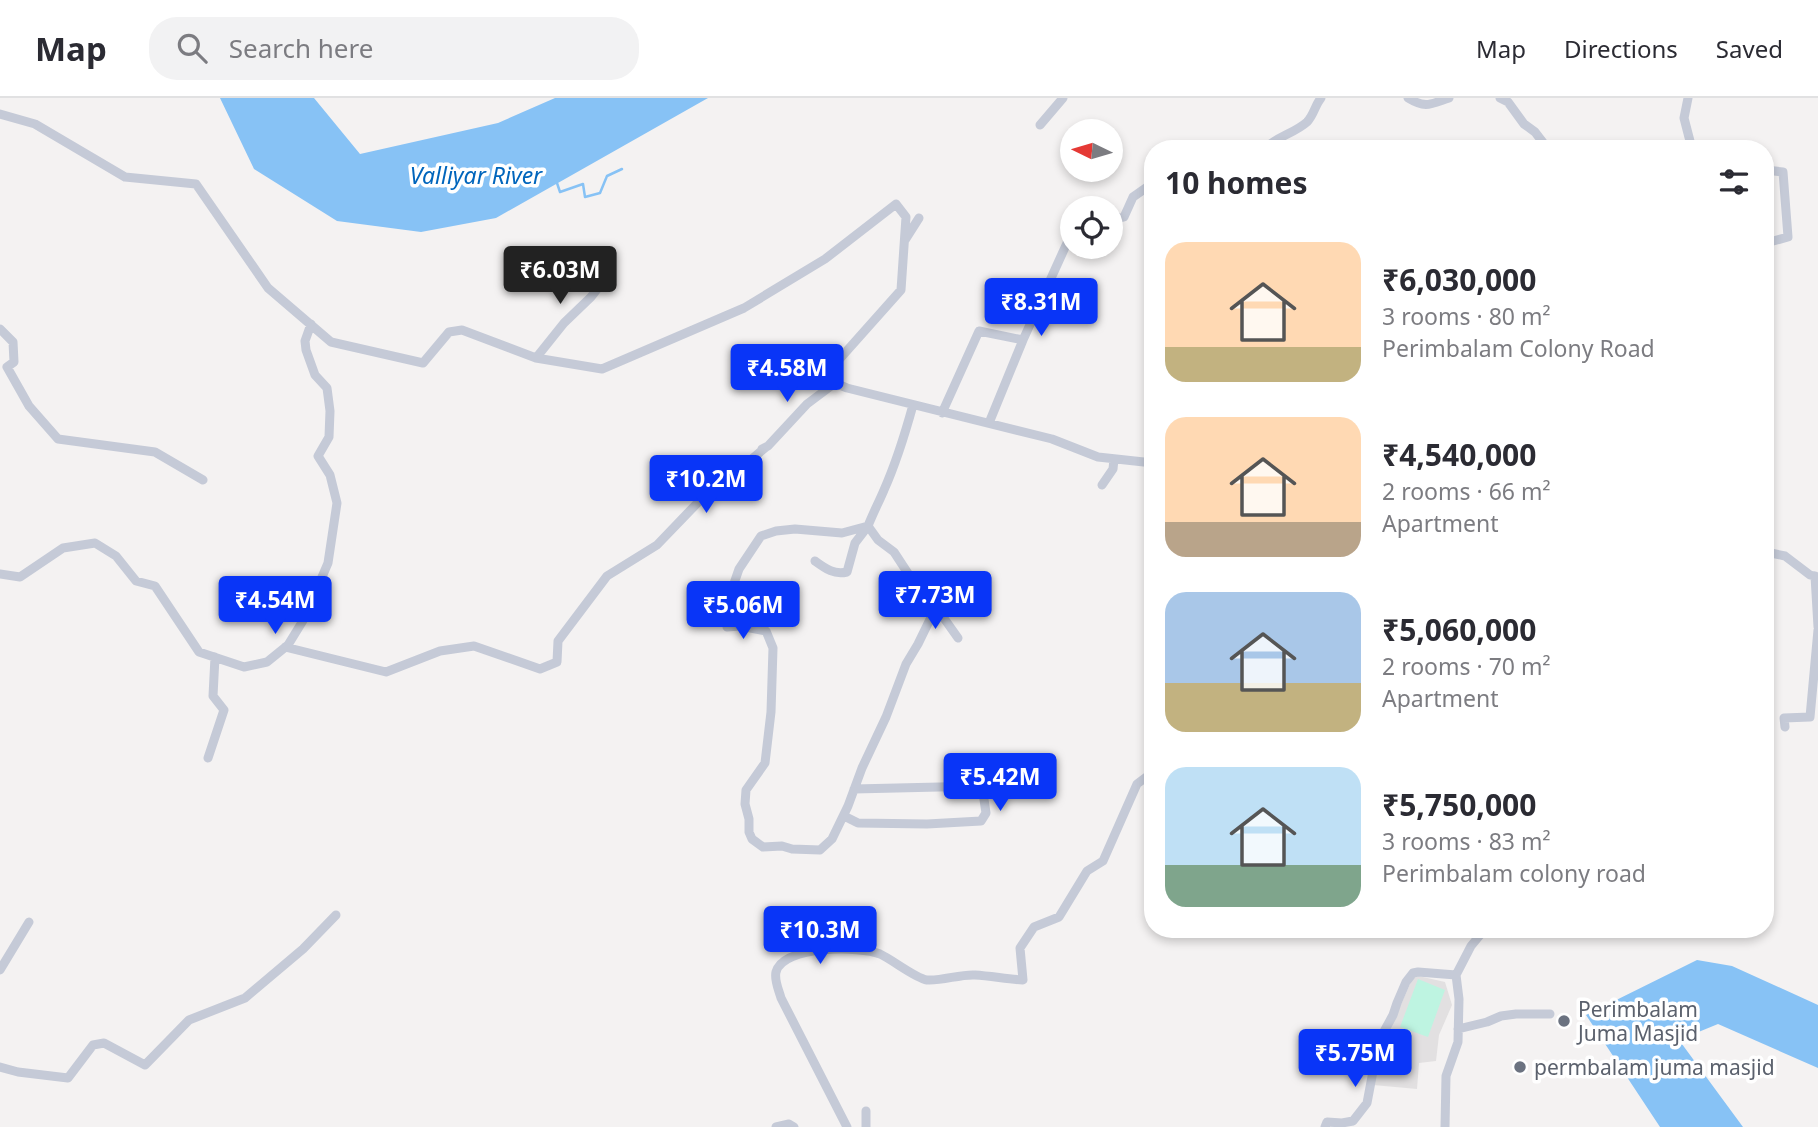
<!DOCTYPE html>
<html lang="en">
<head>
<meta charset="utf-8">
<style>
  :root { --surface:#fff; --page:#f2f2f3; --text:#2b2b33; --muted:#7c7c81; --line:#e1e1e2; --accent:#0935f7 }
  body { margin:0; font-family:"Noto Sans",sans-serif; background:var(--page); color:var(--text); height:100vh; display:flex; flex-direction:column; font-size:26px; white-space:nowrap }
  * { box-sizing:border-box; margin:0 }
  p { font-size:23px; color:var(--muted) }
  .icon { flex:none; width:38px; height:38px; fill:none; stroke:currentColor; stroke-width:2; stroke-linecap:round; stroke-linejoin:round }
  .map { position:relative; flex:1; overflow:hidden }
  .details { position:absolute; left:1144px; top:42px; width:630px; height:798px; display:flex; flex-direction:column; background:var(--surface); border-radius:28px; box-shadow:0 4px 10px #0003 }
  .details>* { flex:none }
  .needle { width:46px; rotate:275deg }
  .fabs { position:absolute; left:1060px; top:21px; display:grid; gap:14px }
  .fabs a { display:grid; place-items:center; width:63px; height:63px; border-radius:50%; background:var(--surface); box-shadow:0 4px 10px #0003; font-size:35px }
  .price { position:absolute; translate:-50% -60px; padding:0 16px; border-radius:7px; background:var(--accent); color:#fff; font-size:23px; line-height:46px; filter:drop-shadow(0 2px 4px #0008) }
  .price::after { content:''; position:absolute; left:50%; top:42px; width:21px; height:16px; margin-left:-10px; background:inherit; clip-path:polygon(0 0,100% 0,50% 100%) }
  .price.current { background:#222; color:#fff }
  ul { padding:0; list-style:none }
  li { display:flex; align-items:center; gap:21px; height:175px; padding:0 21px }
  li span { display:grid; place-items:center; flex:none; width:196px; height:140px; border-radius:21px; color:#555 }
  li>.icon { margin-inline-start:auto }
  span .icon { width:84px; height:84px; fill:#fffc; stroke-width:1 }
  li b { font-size:30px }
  h2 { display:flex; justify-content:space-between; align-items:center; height:84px; padding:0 21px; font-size:30px }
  header { display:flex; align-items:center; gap:42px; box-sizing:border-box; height:98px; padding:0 35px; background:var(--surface); border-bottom:2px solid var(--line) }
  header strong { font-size:33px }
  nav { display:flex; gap:38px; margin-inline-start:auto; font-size:24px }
  .search { width:490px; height:63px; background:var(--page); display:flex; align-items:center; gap:18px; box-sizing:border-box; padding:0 24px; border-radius:28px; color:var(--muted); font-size:26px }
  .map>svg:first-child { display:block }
</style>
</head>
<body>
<header>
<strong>Map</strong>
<div class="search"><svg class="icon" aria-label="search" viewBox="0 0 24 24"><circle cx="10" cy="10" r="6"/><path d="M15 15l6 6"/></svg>Search here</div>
<nav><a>Map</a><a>Directions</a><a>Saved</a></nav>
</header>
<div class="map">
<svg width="1818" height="1029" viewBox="0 0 1818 1029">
  <rect width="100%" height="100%" fill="#f4f2f2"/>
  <path fill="#e2e0e1" d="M1414,877L1445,884L1452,907L1439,937L1436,963L1419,965L1417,991L1373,987L1378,947L1399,911Z"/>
  <path fill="#bef4e1" d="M1418,881L1445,892L1428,939L1400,929Z"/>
  <path fill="#87c2f5" d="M220,0H314L360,56L498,25L555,0H708L496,120L421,134L337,123L254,71Z
    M1697,862L1732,868L1818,907V970L1718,926L1679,942L1743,1029H1660L1586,917Z"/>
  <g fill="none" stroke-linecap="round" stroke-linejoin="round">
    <path stroke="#87c2f5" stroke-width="2.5" d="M557,85L560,94L583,86L585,99L600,95L607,78L622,71"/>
    <path stroke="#c5cad7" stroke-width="9" d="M1408,0C1426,11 1431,6 1449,0
      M1500,0L1508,4L1524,26L1535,34L1548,51
      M1688,0L1684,20L1691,47L1696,51
      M0,16L35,26L125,79L196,86L268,190L331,244L423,265L449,234L462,232L536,260L602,271L744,210L825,161L896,106L906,119L901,192L836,265L835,285L847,290L1052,341L1098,359L1153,365
      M1040,27L1063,0
      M1264,51C1276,39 1295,35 1307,24C1314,17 1315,7 1321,0
      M1766,72L1783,74L1788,139L1766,145
      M1111,117L1120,120L1124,119L1133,99L1153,85
      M905,142L919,120
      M0,231L13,244L14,264L7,269L29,308L58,341L155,354L203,382
      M536,260L564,225L591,199L609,176
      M942,315L979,233L1023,242
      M989,325L1023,242L1067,145L1073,136
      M762,351L768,348L807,306L835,285
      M1102,387L1113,371L1114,361
      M868,428L842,435L795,431L776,433L761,438L739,471L731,494L727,529L740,528L766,533L773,550L771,614L765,665L746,692L745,706L749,721V734L752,741L763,749L782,748L792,751L820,752L832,741L848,708L862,670L886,619L906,566L918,546L936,509L935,504L911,480L894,454L878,442L868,428C873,415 879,404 884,392C896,365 905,336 913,307
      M1766,454L1785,458L1810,477L1818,479
      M815,463C826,471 834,477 847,474L855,445L868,428
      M0,476L20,479L63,450L95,445L116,458L136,483L155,488L199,554L244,569L267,564L288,547L304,521L328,465L337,405L330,377L318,358L329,339L330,313L327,290L315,277L306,252L305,243L311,226
      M1815,478L1818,529
      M936,509L958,540
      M285,549L386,574L440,553L474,548L540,571L557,564L558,543L607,478L657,447L732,369L752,361L766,349
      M1785,629L1784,620L1810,619L1818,532
      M208,660L224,612L213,598L215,559
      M844,718L858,725L927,726L981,723L986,715L982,688L854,691
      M0,872L29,824
      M1458,931L1487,924L1501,918L1516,916H1550
      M0,969L18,974L68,980L93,947L104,945L145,967L189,922L245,900L303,851L336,817
      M866,1013V1029
      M776,1029L789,1026L794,1029
      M847,1029L781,900C779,892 774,883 776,874C783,847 860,848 880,856C893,862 915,880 927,882C943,883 960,876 975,877C991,878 1007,881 1023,882L1020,850L1034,829L1059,819L1087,773L1103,763L1137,686L1153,674
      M1325,1029L1327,1024L1342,1025L1353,1023L1367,1005L1374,968L1375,950L1393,917L1397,905L1406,884L1413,875L1418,874L1456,877
      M1445,1029L1446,978L1458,944L1459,901L1456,877L1471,848L1485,831"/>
  </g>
  <g fill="#6b7280" stroke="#fff" stroke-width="2.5">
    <circle cx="1564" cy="923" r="7"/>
    <circle cx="1520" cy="969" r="7"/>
  </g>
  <g text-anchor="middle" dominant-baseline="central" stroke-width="7" stroke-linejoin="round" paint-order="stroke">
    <g font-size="21" fill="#5b616d" stroke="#fff" text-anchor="start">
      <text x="1578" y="911">Perimbalam<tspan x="1578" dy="24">Juma Masjid</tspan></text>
      <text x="1534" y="969">permbalam juma masjid</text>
    </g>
    <g font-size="23" font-style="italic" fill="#0065bc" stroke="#fff">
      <text x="476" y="77">Valliyar River</text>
    </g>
  </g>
</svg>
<div class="fabs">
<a><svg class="needle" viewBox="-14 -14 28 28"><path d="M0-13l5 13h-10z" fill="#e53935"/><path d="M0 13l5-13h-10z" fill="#7c7c81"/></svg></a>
<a><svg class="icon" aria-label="locate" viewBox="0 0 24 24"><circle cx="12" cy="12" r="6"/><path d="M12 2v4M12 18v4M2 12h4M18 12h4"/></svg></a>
</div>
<b class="price current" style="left:560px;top:208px">₹6.03M</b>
<b class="price" style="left:1041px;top:240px">₹8.31M</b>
<b class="price" style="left:787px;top:306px">₹4.58M</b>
<b class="price" style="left:706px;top:417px">₹10.2M</b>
<b class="price" style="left:935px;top:533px">₹7.73M</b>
<b class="price" style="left:275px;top:538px">₹4.54M</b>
<b class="price" style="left:743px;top:543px">₹5.06M</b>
<b class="price" style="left:1000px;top:715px">₹5.42M</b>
<b class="price" style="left:820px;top:868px">₹10.3M</b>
<b class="price" style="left:1355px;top:991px">₹5.75M</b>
<section class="details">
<h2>10 homes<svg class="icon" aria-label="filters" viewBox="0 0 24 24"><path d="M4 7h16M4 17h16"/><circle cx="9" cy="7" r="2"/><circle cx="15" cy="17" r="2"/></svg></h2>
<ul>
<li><span style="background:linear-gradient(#ffd9b3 75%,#c2b280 0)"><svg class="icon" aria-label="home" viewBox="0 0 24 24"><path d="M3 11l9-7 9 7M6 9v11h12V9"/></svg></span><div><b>₹6,030,000</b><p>3 rooms · 80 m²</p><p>Perimbalam Colony Road</p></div></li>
<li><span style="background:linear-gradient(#ffd9b3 75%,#b9a48a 0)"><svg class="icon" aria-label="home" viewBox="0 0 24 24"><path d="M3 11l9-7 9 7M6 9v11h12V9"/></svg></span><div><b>₹4,540,000</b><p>2 rooms · 66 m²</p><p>Apartment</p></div></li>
<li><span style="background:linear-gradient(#a9c7e8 65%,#c2b280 0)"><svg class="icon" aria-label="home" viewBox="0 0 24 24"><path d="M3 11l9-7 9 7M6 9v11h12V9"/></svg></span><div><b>₹5,060,000</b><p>2 rooms · 70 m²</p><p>Apartment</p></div></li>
<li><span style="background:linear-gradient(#bfe0f5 70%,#7fa58c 0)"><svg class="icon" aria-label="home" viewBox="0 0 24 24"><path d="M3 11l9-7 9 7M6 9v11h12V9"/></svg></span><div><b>₹5,750,000</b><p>3 rooms · 83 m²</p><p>Perimbalam colony road</p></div></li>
</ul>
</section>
</div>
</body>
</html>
